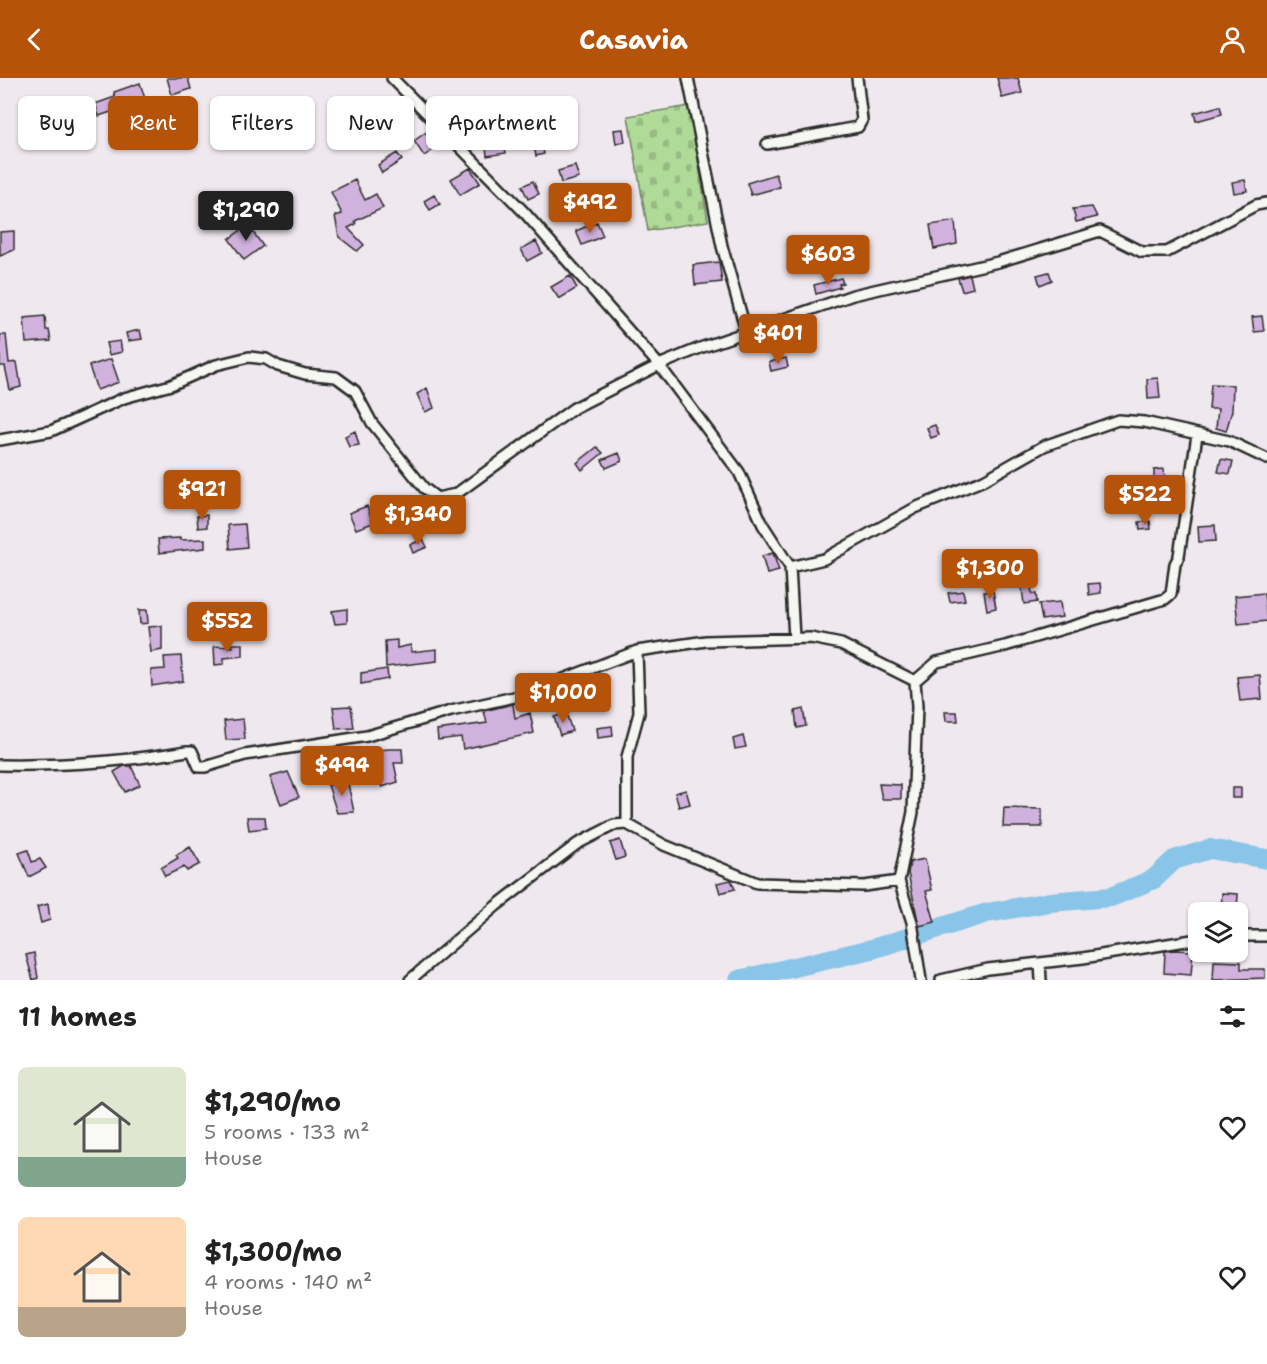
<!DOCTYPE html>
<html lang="en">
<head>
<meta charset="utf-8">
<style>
  :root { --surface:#fff; --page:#f2f2f2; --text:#222; --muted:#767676; --accent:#b45309 }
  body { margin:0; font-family:"Shantell Sans",sans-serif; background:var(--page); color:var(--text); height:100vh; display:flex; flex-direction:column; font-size:22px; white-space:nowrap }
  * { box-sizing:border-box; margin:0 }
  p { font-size:20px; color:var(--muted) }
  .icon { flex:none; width:33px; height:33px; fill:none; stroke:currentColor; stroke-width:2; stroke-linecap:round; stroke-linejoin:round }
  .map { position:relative; height:902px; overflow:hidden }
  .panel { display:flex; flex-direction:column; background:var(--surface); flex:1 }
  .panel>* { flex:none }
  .guide { position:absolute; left:18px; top:18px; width:600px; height:54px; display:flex; gap:12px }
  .buttons { position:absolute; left:1188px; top:824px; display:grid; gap:12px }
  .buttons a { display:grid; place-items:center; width:60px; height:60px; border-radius:9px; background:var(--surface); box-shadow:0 2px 4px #0004; font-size:30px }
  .price { position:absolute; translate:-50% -51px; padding:0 14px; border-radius:6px; background:var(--accent); color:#fff; font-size:20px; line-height:39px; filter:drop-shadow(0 2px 3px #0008) }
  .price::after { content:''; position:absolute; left:50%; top:36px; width:18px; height:14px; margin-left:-9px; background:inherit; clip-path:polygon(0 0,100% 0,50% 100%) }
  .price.active { background:#222; color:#fff }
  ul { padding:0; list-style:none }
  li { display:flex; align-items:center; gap:18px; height:150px; padding:0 18px }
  li span { display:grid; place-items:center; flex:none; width:168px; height:120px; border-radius:9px; color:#555 }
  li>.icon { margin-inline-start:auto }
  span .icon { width:72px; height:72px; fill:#fffc; stroke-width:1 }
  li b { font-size:26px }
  h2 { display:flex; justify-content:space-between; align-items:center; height:72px; padding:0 18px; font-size:26px }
  .tag { padding:0 21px; border-radius:9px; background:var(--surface); box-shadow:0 2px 4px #0004; font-size:21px; line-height:54px }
  .tag.active { background:var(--accent); color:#fff }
  header { display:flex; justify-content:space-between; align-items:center; height:78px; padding:0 18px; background:var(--accent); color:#fff; font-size:27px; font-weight:700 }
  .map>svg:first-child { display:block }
</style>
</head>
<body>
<header><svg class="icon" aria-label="back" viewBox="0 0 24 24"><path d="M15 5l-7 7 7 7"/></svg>Casavia<svg class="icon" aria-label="person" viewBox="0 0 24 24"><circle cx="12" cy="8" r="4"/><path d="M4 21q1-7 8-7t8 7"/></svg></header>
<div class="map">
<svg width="1267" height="902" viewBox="0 0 1267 902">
  <defs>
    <pattern id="cemetery-stones" width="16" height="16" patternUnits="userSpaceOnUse" patternTransform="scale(1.5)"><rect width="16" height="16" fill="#afda98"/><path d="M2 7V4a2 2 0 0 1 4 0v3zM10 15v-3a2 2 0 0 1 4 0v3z" fill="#97bb83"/></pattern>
  </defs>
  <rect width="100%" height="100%" fill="#efe8ee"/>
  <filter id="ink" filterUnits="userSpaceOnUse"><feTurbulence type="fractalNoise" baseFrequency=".0167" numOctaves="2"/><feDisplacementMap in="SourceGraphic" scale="12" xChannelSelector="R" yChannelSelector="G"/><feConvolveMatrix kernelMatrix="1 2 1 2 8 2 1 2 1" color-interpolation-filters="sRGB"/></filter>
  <g filter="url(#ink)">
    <path fill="url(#cemetery-stones)" stroke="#6d8262" stroke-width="1.5" d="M689,28L708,143L648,153L628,38Z"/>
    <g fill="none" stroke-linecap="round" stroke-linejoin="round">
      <path stroke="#89c5e9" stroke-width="20" d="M739,902L872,871L987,835L1050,824L1111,819L1154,801L1174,782L1210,771L1267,781"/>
    </g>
    <path fill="#d1b2de" stroke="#2b2b2b" stroke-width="1.5" d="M167,0H188L191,11L172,17Z
      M997,0H1018L1022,15L1002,20Z
      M140,5L147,27L121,36L120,31L99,38L95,26L115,19L114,14Z
      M1220,28L1222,36L1196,43L1194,35Z
      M388,38L404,61L397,65L381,42Z
      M501,47L506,75L487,78L484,48Z
      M623,51L625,64L616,66L614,52Z
      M428,53L439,68L424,78L414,63Z
      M352,55L354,65L343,67L342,56Z
      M542,66L544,76L536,78L534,68Z
      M397,75L402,82L382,95L378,87Z
      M575,88L579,100L561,105L558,93Z
      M470,90L480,105L460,117L451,101Z
      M776,96L780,109L751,117L747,105Z
      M355,102L365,122L376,116L383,130L355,143L356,146L348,150L364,167L357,173L339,159L335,138L342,136L331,114Z
      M1245,102L1247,113L1234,115L1232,104Z
      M533,103L539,116L528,121L522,108Z
      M434,117L440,126L430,132L424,123Z
      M577,118L583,131L564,140L558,126Z
      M1092,129L1097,139L1076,144L1073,131Z
      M955,143L957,166L934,171L930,147Z
      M597,144L603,158L582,167L576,153Z
      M248,147L263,168L244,182L229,161Z
      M14,153V172L0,178V154Z
      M536,163L542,175L527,183L521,171Z
      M719,184L722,204L695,207L693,187Z
      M1049,194L1052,202L1040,207L1037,197Z
      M970,197L973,210L962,213L958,200Z
      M570,198L577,210L559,221L551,209Z
      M841,200L843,205L839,206L840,209L816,216L814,207Z
      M45,238L46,252H49L51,263L26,265L24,240Z
      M1262,238L1264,253L1254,254L1252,239Z
      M140,252L142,261L128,263L126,255Z
      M0,257H6L9,285L17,284L21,309L10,312L5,288H0Z
      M120,263L122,274L109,277L106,265Z
      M786,280L788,289L771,293L769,284Z
      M111,281L119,304L97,312L89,288Z
      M1158,300L1160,320L1148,321L1147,301Z
      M1211,306L1233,307L1232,333L1226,353L1216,350L1218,331H1209Z
      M427,310L434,330L425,334L417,316Z
      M935,347L939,357L931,360L927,350Z
      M355,353L359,367L349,369L345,358Z
      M597,369L603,375L582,392L577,385Z
      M619,375L622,383L606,390L602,382Z
      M1221,381L1233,383L1230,396L1218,394Z
      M1164,391L1166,417L1136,420V409H1154V392Z
      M367,428L373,445L356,451L349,435Z
      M207,437V449L198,450L197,438Z
      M1150,443L1151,451L1140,452L1139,444Z
      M245,446L247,469L230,471L228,447Z
      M1215,447L1216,463L1199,464L1198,448Z
      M180,460V462L205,461V470L159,475L158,461Z
      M423,461L427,469L413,475L410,467Z
      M773,475L779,493L767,496L762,478Z
      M1030,501L1032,516H1036L1037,524L1024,526L1021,503Z
      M1100,505L1101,515L1089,517L1088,506Z
      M963,513L965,522L950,524L948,515Z
      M993,513L996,530L987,532L984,514Z
      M1264,515L1267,543L1238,546L1235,518Z
      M1060,524L1062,539L1042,542L1039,526Z
      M347,531V545L335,546L332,533Z
      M139,532H147L148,545L140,546Z
      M162,548V572L151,574L148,549Z
      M397,562V570L411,567V574L437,571V583L386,589L385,563Z
      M232,566H243V578L224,580V586L215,587L214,568L233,569Z
      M181,578L183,603L152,608L151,592L165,591L164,579Z
      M387,591L388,601L361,606V595Z
      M1260,597L1262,621L1240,623L1237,599Z
      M513,626L515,640L530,635L534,655L463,671L461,659L438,662L437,652L487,645L484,633Z
      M351,628L354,650L336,651L333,629Z
      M803,631L806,648L797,650L795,633Z
      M945,634H957L958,643H946Z
      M566,635L572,653L560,657L554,639Z
      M243,641L245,661L226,662L224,643Z
      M612,648L613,658L598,660L597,650Z
      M743,658L746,669L735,671L733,661Z
      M390,671H402L403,685H394L398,704L382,709L375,690L356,691L353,674Z
      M124,688H131L140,707L125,714L114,694Z
      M288,694L299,719L281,726L270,699Z
      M347,701L354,734L337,735L328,707Z
      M879,706L901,707V721H882Z
      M1232,710H1241V720H1232Z
      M686,712L690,726L679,729L675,715Z
      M1004,730L1042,731V749H1003Z
      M247,739H265L266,750L249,752Z
      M620,762L625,779L616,782L610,765Z
      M190,769L200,786L187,793L184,789L165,798L161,790L178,780L176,777Z
      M28,772L32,784L40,781L46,790L29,799L19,775Z
      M925,781L932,812L926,813L935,844L919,848L908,795L910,784Z
      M731,802L735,811L720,815L717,805Z
      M1222,815L1238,816L1237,834H1221Z
      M48,826L50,842L41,845L37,829Z
      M1175,872L1193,873L1191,897L1164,895L1165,873Z
      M34,875L38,900L33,902L26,877Z
      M1214,883L1241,884V891H1265V900L1213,902Z"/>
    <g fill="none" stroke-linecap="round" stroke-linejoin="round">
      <g stroke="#2b2b2b" stroke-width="14">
        <path id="street" d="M392,0L524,134L659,287L739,394L763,447L790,489L824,481L915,430L984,402L1044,368L1118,342L1144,344L1229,363L1267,381
          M688,0L722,168L746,253
          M767,66L858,49L862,42L857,0
          M0,362L51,353L124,320L171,307L216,287L249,279L266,281L278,288L305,296L336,299L355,313L372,345L424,410L437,420L456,416L574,330L659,287L700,270L853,217L998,184L1100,153L1142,174H1167L1256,127L1267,125
          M790,489L794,560
          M0,687C65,688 123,684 187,673H192L199,689H205L245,677L367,658L451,633L519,618L637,573L706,563L811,560L841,566L915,603
          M627,746V679L639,635L637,573
          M1238,858H1267
          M1040,885L1041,902
          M410,902L496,828L577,766L614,747L627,746L664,767L757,805L864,808L899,803
          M921,902L912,844L899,803L913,734L917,629L915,603L937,584L1005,568L1165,521L1171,516L1175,486L1179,478L1197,357
          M941,902L988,891L1083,880L1198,861"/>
      </g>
      <use href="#street" stroke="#f6f6f2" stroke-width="9"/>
    </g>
  </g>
</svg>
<div class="buttons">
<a><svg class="icon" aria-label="layers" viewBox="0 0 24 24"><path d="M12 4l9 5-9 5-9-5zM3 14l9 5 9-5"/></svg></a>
</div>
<b class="price" style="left:590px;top:156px">$492</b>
<b class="price active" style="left:246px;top:164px">$1,290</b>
<b class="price" style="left:828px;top:208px">$603</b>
<b class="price" style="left:778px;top:287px">$401</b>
<b class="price" style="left:202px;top:443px">$921</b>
<b class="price" style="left:1145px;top:448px">$522</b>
<b class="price" style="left:418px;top:468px">$1,340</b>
<b class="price" style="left:990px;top:522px">$1,300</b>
<b class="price" style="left:227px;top:575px">$552</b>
<b class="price" style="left:563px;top:646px">$1,000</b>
<b class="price" style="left:342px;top:719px">$494</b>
<div class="guide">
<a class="tag">Buy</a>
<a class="tag active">Rent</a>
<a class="tag">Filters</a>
<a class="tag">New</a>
<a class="tag">Apartment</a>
</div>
</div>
<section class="panel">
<h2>11 homes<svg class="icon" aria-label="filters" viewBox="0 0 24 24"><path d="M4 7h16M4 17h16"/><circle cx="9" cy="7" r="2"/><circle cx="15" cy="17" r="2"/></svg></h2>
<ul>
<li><span style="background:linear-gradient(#dfe7d0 75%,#7fa58c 0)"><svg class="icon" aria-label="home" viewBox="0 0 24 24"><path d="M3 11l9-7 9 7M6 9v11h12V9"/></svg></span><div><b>$1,290/mo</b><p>5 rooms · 133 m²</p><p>House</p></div><svg class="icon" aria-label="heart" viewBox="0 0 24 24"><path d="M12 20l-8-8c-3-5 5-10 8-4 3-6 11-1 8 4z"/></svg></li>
<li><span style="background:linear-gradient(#ffd9b3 75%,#b9a48a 0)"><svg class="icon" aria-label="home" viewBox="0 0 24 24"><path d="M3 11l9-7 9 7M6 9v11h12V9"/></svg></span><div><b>$1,300/mo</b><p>4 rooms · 140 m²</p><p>House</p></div><svg class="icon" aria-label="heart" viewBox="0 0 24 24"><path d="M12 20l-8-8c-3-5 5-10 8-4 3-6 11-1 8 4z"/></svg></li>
</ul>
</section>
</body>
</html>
